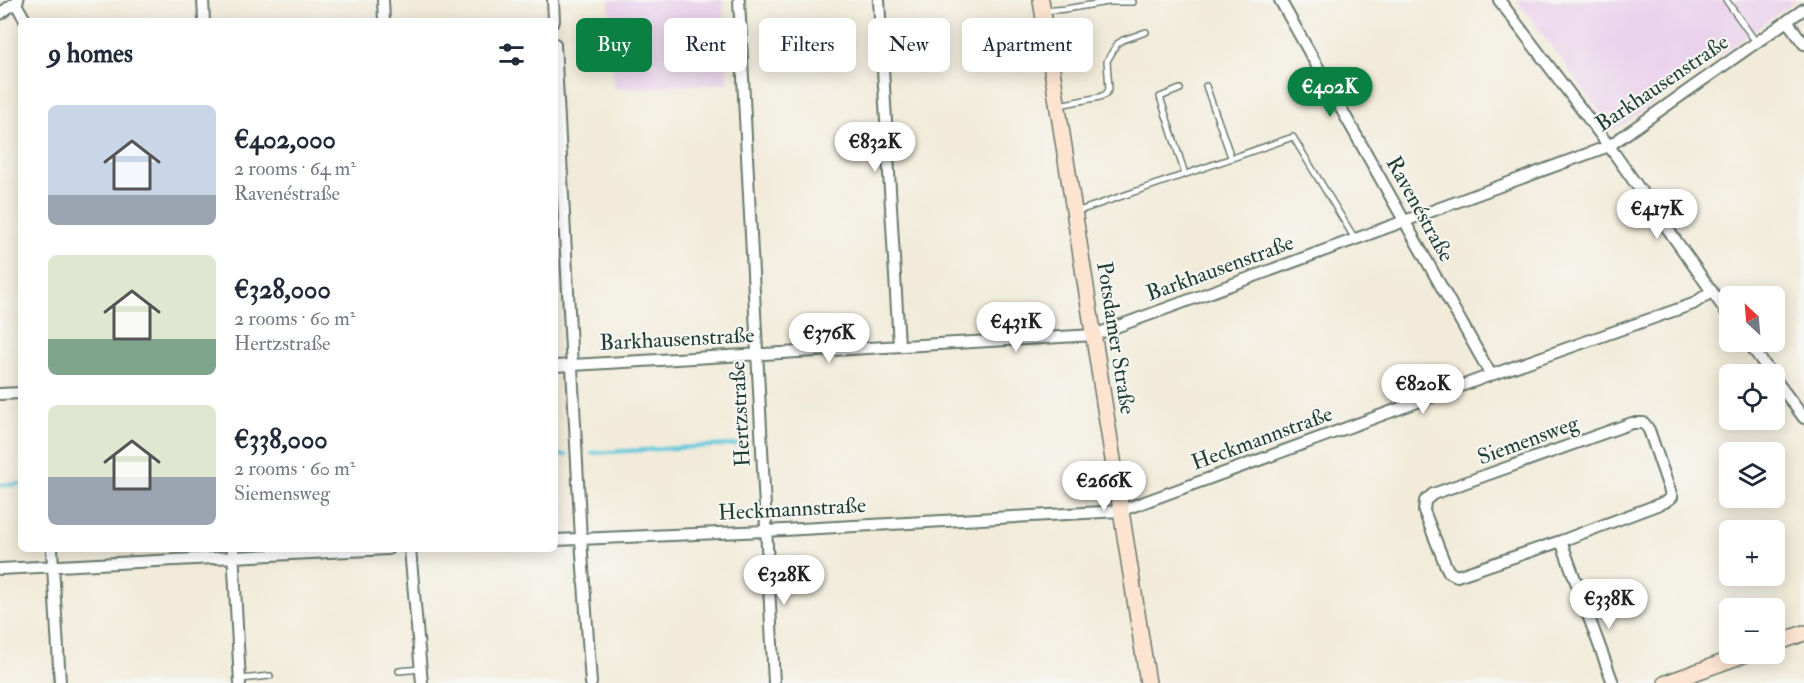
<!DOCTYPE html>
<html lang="en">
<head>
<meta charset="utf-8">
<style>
  :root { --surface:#fff; --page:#f2f2f3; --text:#1f2937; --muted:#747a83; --accent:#0b8043 }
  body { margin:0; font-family:"IM FELL Double Pica",serif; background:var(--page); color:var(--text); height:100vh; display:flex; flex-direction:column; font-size:22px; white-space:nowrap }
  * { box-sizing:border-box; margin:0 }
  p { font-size:20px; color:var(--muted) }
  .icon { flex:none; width:33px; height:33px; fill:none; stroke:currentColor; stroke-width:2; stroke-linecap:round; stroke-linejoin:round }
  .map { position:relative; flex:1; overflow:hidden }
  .details { position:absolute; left:18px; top:18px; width:540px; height:534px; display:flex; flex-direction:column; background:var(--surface); border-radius:9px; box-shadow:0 3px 15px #0003 }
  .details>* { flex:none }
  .guide { position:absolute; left:576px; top:18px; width:570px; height:54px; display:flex; gap:12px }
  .needle { width:39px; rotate:334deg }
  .buttons { position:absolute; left:1719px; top:286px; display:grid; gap:12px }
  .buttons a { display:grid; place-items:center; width:66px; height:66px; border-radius:9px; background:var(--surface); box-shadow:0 3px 15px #0003; font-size:30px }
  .price { position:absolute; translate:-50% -51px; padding:0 14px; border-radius:21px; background:#fff; color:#222; font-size:20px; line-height:39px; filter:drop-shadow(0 2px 3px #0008) }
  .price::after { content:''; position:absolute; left:50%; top:36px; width:18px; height:14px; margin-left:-9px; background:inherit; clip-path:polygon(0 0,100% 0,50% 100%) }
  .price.active { background:var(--accent); color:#fff }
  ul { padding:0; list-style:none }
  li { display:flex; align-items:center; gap:18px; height:150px; padding:0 30px }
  li span { display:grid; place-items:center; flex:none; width:168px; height:120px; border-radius:9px; color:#555 }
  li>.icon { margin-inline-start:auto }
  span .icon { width:72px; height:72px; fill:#fffc; stroke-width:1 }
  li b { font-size:26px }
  h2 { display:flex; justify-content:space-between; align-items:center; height:72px; padding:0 30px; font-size:26px }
  .tag { padding:0 21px; border-radius:9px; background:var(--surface); box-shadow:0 3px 15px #0003; font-size:21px; line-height:54px }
  .tag.active { background:var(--accent); color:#fff }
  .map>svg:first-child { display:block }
</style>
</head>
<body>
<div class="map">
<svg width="1804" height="683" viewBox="0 0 1804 683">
  <rect width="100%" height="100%" fill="#f6f6f2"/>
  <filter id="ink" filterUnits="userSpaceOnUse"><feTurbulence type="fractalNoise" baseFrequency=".0167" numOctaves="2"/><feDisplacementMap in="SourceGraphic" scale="12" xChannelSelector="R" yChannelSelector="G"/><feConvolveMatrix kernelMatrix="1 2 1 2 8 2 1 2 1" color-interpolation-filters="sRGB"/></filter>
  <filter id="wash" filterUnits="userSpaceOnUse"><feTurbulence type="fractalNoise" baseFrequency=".008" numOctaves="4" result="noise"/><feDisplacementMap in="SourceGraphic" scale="24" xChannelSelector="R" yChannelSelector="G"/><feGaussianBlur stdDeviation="1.35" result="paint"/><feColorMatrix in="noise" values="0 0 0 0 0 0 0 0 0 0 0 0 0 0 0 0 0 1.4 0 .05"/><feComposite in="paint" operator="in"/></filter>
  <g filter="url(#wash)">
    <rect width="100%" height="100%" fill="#f2ebd9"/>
    <path fill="#ead1ec" d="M609,0H723L727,83L614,89Z
      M1517,0H1797L1614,131Z"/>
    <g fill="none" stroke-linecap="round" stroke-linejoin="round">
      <path stroke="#60c8dc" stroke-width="4" d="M592,453L746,444
        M555,455H566
        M0,485L21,484"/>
    </g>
  </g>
  <g filter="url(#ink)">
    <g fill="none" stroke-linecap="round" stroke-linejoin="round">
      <g stroke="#697a6e" stroke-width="8">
        <path id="lane" d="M1726,0L1756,42
          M1044,11L1065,9L1108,2H1133
          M1206,86L1231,157
          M1180,89L1160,97L1185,174
          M1059,105L1100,97L1106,94L1109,89L1107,61L1117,44L1123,40L1146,32
          M1076,212L1293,137L1355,239
          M1723,413L1730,405
          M399,671L421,669
          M240,679L270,676"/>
      </g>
      <g stroke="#697a6e" stroke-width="14">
        <path id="street" d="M203,0L204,21
          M383,0L384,21
          M553,0L554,21
          M739,0L774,683
          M879,0L899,345
          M1280,0L1491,375
          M1499,0L1609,146L1730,317
          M15,2L24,18L25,21
          M0,14L18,0
          M1787,21L1804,44
          M555,44L581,539L591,683
          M1748,342L1772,375
          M555,366L1094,335L1609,146L1804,9
          M1774,378L1804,418
          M0,394L21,393
          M555,540L766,531L1120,511L1491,375L1693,304L1711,292
          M1561,541L1457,576L1449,572L1445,564L1424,511L1425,501L1433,494L1632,423H1644L1649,430L1672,497L1665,502L1561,541L1613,683
          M52,549L60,683
          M233,549L240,683
          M410,549L422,683
          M0,569L388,549"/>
      </g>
      <g stroke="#697a6e" stroke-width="18">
        <path id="secondary" d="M1041,0L1148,683
          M1774,644L1804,633
          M1666,683L1746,654"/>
      </g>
      <use href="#lane" stroke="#fff" stroke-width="5"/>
      <use href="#street" stroke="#fff" stroke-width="10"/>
      <use href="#secondary" stroke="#fde4d1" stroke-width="15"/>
    </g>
  </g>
  <g text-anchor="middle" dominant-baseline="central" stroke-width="4.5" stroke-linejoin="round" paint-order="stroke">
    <g font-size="22" fill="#1f3d34" stroke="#f6f6f2">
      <text transform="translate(1662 83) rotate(-34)">Barkhausenstraße</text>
      <text transform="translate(1420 209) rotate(61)">Ravenéstraße</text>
      <text transform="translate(1220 268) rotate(-20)">Barkhausenstraße</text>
      <text transform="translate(1116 338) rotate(81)">Potsdamer Straße</text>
      <text transform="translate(677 339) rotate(-3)">Barkhausenstraße</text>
      <text transform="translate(740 414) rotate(-93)">Hertzstraße</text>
      <text transform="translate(1262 438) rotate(-20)">Heckmannstraße</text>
      <text transform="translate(1528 440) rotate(-20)">Siemensweg</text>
      <text transform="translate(792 509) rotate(-3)">Heckmannstraße</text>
    </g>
  </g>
</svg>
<div class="buttons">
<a><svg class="needle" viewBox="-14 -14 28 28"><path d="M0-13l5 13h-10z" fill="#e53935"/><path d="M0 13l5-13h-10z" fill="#747a83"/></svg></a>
<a><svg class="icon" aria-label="locate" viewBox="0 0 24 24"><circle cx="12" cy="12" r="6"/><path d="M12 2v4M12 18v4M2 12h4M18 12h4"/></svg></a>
<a><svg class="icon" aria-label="layers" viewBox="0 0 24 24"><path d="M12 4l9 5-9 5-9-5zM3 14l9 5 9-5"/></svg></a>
<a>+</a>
<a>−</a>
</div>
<b class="price active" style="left:1330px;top:118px">€402K</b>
<b class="price" style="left:875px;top:173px">€832K</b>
<b class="price" style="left:1657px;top:240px">€417K</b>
<b class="price" style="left:1016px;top:353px">€431K</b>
<b class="price" style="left:829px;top:364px">€376K</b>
<b class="price" style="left:1423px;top:415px">€820K</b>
<b class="price" style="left:1104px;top:512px">€266K</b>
<b class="price" style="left:784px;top:606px">€328K</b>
<b class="price" style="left:1609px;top:630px">€338K</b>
<div class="guide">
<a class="tag active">Buy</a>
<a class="tag">Rent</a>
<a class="tag">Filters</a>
<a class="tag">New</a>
<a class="tag">Apartment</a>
</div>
<section class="details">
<h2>9 homes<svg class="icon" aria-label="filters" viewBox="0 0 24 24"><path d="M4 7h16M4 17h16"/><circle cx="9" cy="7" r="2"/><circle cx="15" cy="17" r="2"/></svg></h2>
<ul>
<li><span style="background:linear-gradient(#c9d6e8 75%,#9aa5b1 0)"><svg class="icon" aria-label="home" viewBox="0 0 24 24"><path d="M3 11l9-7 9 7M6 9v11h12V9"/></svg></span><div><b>€402,000</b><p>2 rooms · 64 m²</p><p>Ravenéstraße</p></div></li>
<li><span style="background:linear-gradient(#dfe7d0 70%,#7fa58c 0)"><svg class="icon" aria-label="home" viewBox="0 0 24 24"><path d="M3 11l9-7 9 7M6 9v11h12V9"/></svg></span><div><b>€328,000</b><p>2 rooms · 60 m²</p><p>Hertzstraße</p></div></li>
<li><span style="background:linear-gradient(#dfe7d0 60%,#9aa5b1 0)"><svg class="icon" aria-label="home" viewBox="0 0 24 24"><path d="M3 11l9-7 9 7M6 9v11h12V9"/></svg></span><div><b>€338,000</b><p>2 rooms · 60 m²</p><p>Siemensweg</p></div></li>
</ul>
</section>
</div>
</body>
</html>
